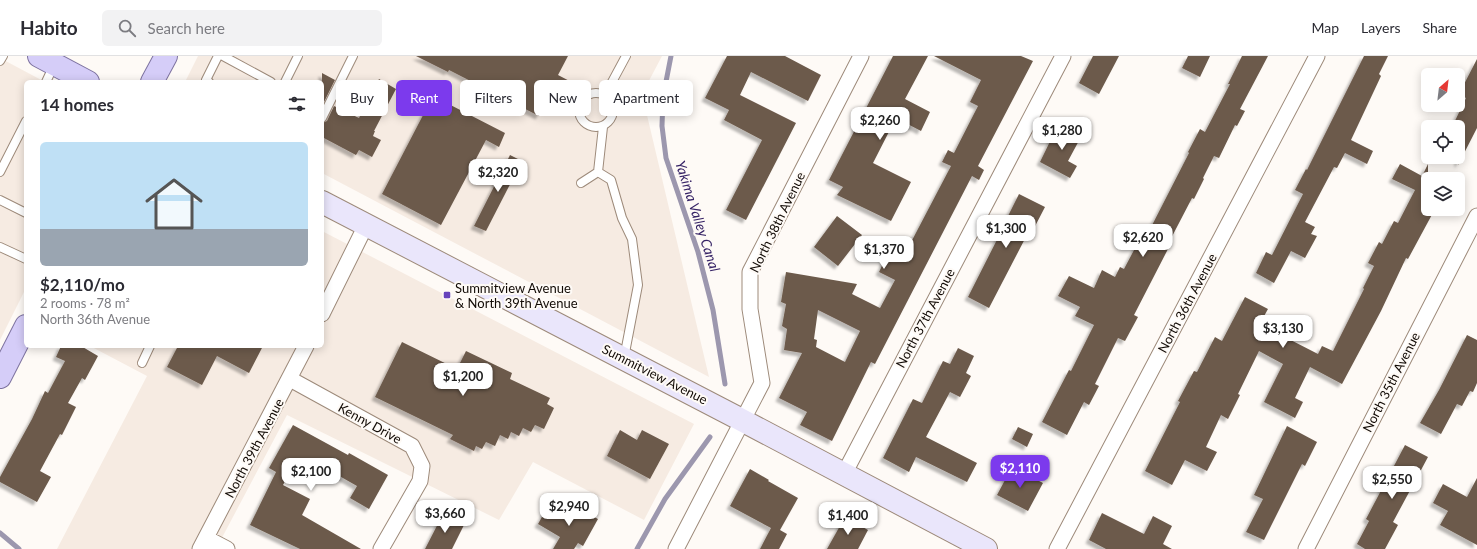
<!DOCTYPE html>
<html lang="en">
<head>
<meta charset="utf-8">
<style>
  :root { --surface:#fff; --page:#f2f2f3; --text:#2b2b33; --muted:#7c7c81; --line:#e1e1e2; --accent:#7c3aed }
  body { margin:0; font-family:Lato,sans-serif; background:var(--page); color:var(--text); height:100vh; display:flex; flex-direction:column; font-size:15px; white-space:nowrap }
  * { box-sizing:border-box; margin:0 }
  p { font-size:13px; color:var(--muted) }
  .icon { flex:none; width:22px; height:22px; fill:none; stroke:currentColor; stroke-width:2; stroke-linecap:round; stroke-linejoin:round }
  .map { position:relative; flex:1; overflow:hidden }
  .panel { position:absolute; left:24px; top:24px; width:300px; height:268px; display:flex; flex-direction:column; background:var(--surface); border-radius:6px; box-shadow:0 2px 10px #0003 }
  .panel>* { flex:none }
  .guide { position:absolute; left:336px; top:24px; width:380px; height:36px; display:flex; gap:8px }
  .needle { width:26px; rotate:28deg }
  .buttons { position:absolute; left:1421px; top:12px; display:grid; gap:8px }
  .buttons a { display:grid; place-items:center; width:44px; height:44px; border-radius:6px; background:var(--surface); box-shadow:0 2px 10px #0003; font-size:20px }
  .price { position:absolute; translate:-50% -34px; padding:0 9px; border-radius:8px; background:#fff; color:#222; font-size:13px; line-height:26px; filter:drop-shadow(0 1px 2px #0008) }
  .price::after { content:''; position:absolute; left:50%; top:24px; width:12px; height:9px; margin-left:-6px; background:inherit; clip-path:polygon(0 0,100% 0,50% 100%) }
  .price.on { background:var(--accent); color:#fff }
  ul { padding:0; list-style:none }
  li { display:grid; align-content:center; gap:8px; height:212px; padding:0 16px }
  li+li { border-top:1px solid var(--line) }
  li span { display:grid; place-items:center; height:124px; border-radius:6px; color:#555 }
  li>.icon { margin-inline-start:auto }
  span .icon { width:72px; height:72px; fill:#fffc; stroke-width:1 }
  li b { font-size:17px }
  h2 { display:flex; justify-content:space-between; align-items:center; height:48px; padding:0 16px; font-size:17px }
  .chip { padding:0 14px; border-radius:6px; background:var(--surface); box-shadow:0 2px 10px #0003; font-size:14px; line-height:36px }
  .chip.on { background:var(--accent); color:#fff }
  header { display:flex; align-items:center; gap:24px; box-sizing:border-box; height:56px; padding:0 20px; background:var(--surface); border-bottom:1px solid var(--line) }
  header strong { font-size:19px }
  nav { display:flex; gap:22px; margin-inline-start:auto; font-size:14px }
  .search { width:280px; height:36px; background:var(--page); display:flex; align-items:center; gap:10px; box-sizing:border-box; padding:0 14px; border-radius:6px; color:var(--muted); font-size:15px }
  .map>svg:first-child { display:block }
</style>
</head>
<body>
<header>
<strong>Habito</strong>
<div class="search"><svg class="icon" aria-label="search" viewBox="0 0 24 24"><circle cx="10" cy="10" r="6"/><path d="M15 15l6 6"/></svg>Search here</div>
<nav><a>Map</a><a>Layers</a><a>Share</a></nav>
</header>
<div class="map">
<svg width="1477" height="493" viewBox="0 0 1477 493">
  <defs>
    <filter id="shadow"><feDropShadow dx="-3.5" dy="3.5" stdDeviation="1" flood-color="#0004"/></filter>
  </defs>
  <rect width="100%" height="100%" fill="#fefaf6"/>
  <path fill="#f6ebe2" d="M198,0H662L642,38L709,321L322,117V26H185Z
    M0,2L45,26H26V232L0,284Z
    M322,175L694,368L644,464L533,406L499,464L287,359L216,493H57L147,320L90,290H322Z"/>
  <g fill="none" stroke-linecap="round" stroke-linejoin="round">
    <path stroke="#9c97ae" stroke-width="5" d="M671,0L663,41L662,70L666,102L698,196L713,254L725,328
      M0,477L19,493
      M637,493L665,443L710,381"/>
  </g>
  <path fill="#6c5a4b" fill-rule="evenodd" filter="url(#shadow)" d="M416,0H568L558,19L581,31L574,46L552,35L539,60L449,14L448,16Z
    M727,0H785L821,19L808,45L751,16L740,39L796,67L746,164L726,154L762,84L724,64L729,54L705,42Z
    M893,0H928L905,43L930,56L921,75L896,62L873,107L911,126L891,165L837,139L843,131L829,124Z
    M934,0H1021L1033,5L978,110L984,114L979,124L972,120L875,308L871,306L832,385L800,369L807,356L779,342L802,297L784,294L787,273L782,270L786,248L781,246L786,216L857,228L852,238L880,252L895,224L879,216L894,185L908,192L951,110L942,106L948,94L954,97L978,50L970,46L981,24ZM818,254L860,275L845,306L816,291L817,284L814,283Z
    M1093,0H1119L1099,38L1079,27Z
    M1188,0H1210L1200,21L1182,12Z
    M1242,0H1268L1240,53L1245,55L1237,70L1235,69L1219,102L1214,100L1203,122L1204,123L1194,143L1192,142L1166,192L1168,193L1134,259L1138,261L1125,285L1118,282L1095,328L1099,330L1089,349L1084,346L1067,379L1042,366L1069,314L1071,315L1094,269L1075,260L1080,251L1058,240L1069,220L1094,232L1102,214L1115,221L1120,211L1124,213L1142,179L1146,181L1189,97L1188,96L1200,73L1205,76L1230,28H1228Z
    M1364,0H1388L1379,18L1381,20L1351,84L1373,95L1367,108L1345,97L1337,112L1334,111L1305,166L1315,171L1311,178L1317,180L1305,202L1291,195L1274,227L1256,217L1266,196L1272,199L1303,138L1295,134L1306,113L1307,114Z
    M1477,3V72L1458,109V71H1452L1466,42L1459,38Z
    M322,17L335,24L322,50Z
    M379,23L396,33L374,75H375L373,80L381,84L372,101L359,94L356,99L322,81V67L327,65L334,50L359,62Z
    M433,40L505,77L499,91L486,84L441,169L382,138Z
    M1059,67L1082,79L1068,105L1077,110L1070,122L1040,106Z
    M510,99L522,105L486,175L474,170Z
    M1400,108L1422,120L1428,108V153H1435L1408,203L1406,202L1381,255L1342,328L1310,311L1295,342L1303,346L1295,362L1264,346L1283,308L1259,295L1238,338L1240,339L1228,363L1221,359L1206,391L1217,396L1207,415L1185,404L1172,429L1145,415L1180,346L1178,345L1194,315L1197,316L1215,281L1222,285L1245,241L1268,253L1263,262L1280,271L1277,277L1318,298L1322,290L1333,295L1364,233L1363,232L1374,210L1368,207L1379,186L1382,188L1394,165L1398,167L1415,134L1392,123Z
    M1019,138L1045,151L1032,176L1029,175L989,252L968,241L1007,164H1006Z
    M837,160L862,179L838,210L814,191Z
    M1467,279L1477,284V327L1473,336L1470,335L1462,350L1457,348L1441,378L1420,367L1439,334Z
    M402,286L457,313L466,295L512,317L510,323L550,342L547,348L554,352L544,373L535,369L531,376L523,372L519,380L511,376L508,383L500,379L495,390L486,386L482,393L476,390L474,395L450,383L453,379L375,341Z
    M61,290H81L98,300L85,324L82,322L68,347L76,351L62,379L60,378L40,415L51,421L37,446L0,426V421L32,363L45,335L48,337L65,305L56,301Z
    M178,290H263L249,317L217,300L202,329L167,311Z
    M958,292L974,300L966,317L971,320L960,341L950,336L926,381L977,407L967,426L916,401L909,416L883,402L913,343L922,347L943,305L950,308Z
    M293,369L348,399L349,397L388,419L369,453L350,442L357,430L327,413L325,417L297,402L283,429L310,443L302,459L361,493H300L250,469L276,416L269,412Z
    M1287,370L1317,386L1305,410L1302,408L1264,484L1246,476L1263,443L1254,439Z
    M1018,371L1033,378L1027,391L1012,383Z
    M620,374L637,384L642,374L669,388L650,423L607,400Z
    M1405,389L1428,401L1393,466L1398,469L1385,493H1365L1357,488L1369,465L1366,463Z
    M1012,411L1043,427L1028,455L997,439Z
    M750,413L769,424L768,425L798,442L780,474L787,478L779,493H760L771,472L730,450Z
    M1477,422V489L1440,469L1448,455L1433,447L1443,428L1467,441Z
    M573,450L598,463L583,490L578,487L574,493H553L560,481L538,468L547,452L566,462Z
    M1102,457L1144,478L1153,460L1172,470L1163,488L1172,493H1106L1089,484Z
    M443,458L464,469L452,493H425Z
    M845,461L868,474L858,493H827Z"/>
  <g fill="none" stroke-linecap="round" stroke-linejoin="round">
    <g stroke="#9d8a7a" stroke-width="10">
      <path id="service" d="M223,0L271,26
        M0,5L3,0
        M46,26L54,9
        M209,26L206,24L218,0
        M285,26L298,0
        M579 54a17 17 0 1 1 34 0a17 17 0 1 1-34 0Z
        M605,39L626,0
        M322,62L353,0
        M0,116L26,65
        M598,116L603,71
        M581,127L598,116L611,124L622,162L632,183L638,229L624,302
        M0,144L26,157
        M0,191L26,203
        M142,307L150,290"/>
    </g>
    <g stroke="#9d8a7a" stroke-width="17">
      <path id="minor" d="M322,258L366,169
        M290,323L412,390L422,410L420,425L381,493
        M844,418L1063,0
        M206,482L227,493
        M200,493L306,290
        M676,493L762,327L750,253V216L861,0
        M1057,493L1317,0
        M1306,493L1477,160"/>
    </g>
    <g stroke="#9d8a7a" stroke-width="24">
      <path id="secondary" d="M322,146L734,360L986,493"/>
    </g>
    <g stroke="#7e73a0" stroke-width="24">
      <path id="primary" d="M39,0L88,26
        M152,26L166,0
        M0,321L26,270"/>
    </g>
    <use href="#service" stroke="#fff" stroke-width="8"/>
    <use href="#minor" stroke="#fff" stroke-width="15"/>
    <use href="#secondary" stroke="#eae6fb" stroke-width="22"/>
    <use href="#primary" stroke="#d5cdf8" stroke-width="22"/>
  </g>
  <rect fill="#6743bc" stroke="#fefaf6" stroke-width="1.5" x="443" y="235" width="8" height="8" rx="2"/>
  <g text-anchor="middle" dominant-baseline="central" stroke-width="4" stroke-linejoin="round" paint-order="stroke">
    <g font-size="13" fill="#110a05" stroke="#fefaf6">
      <text transform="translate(777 166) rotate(-64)">North 38th Avenue</text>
      <text transform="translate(1187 247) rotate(-62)">North 36th Avenue</text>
      <text transform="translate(925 262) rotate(-62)">North 37th Avenue</text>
      <text transform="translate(655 318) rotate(27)">Summitview Avenue</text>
      <text transform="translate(1391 326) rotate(-63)">North 35th Avenue</text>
      <text transform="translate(370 367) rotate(29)">Kenny Drive</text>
      <text transform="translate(254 392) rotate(-62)">North 39th Avenue</text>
    </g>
    <g font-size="13" fill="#110a05" stroke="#fefaf6" text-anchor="start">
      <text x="455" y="232">Summitview Avenue<tspan x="455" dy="15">&amp; North 39th Avenue</tspan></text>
    </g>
    <g font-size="14" font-style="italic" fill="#372466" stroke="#fefaf6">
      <text transform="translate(698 160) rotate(72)">Yakima Valley Canal</text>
    </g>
  </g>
</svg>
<div class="buttons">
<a><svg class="needle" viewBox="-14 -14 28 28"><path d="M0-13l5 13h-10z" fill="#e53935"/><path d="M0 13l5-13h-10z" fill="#7c7c81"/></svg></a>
<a><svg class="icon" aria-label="locate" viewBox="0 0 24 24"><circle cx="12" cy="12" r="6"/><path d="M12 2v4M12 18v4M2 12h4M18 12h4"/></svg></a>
<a><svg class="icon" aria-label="layers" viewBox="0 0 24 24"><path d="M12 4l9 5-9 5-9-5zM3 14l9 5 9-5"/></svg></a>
</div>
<b class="price" style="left:880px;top:85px">$2,260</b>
<b class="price" style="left:1062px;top:95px">$1,280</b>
<b class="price" style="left:498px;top:137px">$2,320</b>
<b class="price" style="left:1006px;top:193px">$1,300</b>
<b class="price" style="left:1143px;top:202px">$2,620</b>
<b class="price" style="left:884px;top:214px">$1,370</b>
<b class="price" style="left:1283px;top:293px">$3,130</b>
<b class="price" style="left:463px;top:341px">$1,200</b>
<b class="price on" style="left:1020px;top:433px">$2,110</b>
<b class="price" style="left:311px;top:436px">$2,100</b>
<b class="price" style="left:1392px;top:444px">$2,550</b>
<b class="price" style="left:569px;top:471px">$2,940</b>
<b class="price" style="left:445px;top:478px">$3,660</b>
<b class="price" style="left:848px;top:480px">$1,400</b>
<div class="guide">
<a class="chip">Buy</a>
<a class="chip on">Rent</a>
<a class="chip">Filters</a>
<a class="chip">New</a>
<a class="chip">Apartment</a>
</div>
<section class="panel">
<h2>14 homes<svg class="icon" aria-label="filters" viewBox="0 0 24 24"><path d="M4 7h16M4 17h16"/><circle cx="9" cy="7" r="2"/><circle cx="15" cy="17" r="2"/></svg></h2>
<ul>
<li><span style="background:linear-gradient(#bfe0f5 70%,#9aa5b1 0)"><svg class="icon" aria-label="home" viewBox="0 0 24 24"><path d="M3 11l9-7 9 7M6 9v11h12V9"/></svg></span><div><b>$2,110/mo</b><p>2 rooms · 78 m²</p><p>North 36th Avenue</p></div></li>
</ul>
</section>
</div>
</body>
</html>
